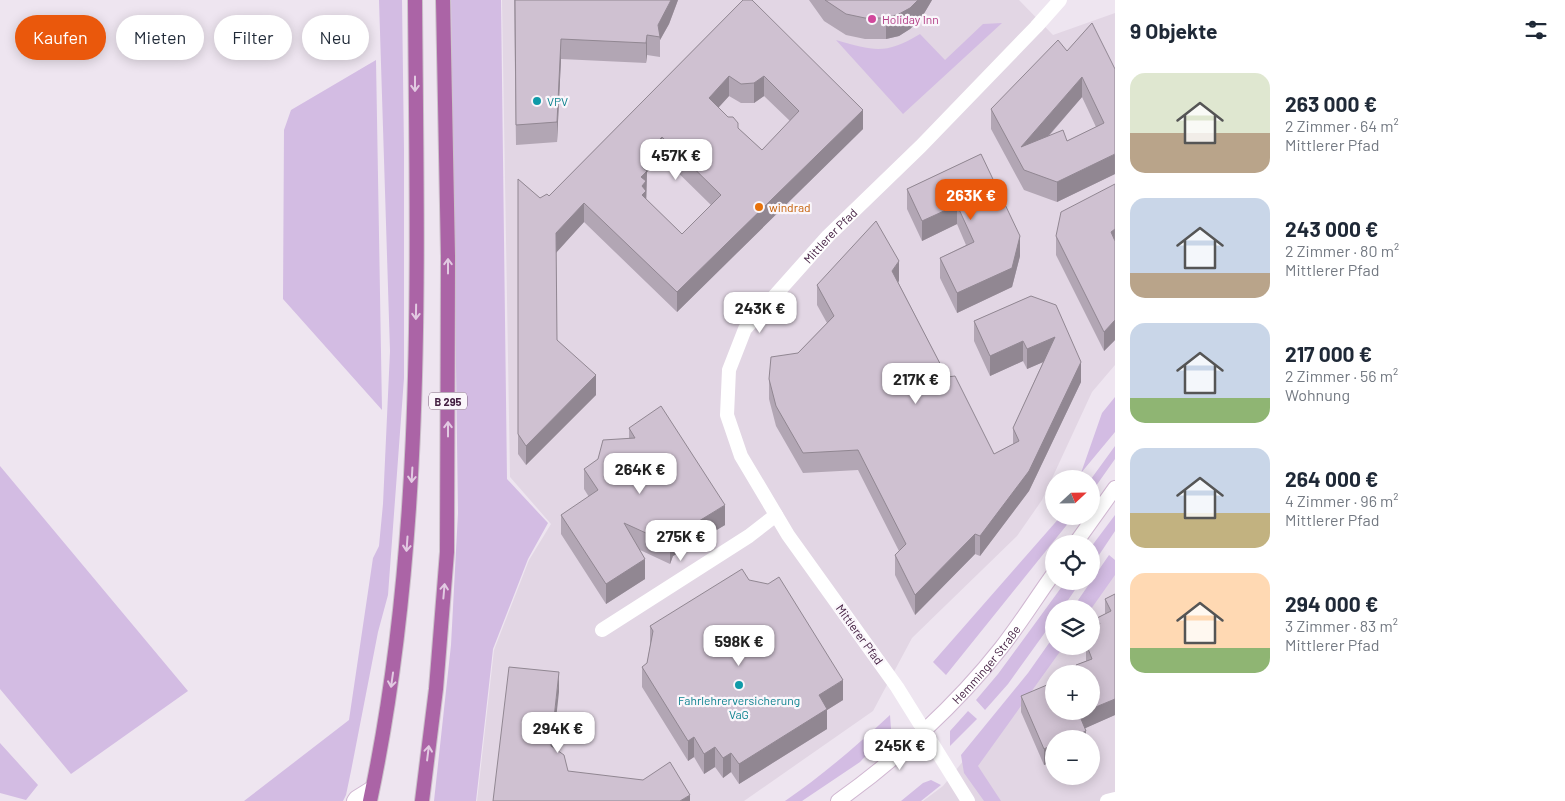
<!DOCTYPE html>
<html lang="de">
<head>
<meta charset="utf-8">
<style>
  :root { --surface:#fff; --page:#f2f2f3; --text:#1f2937; --muted:#747a83; --accent:#ea580c }
  body { margin:0; font-family:Barlow,sans-serif; background:var(--page); color:var(--text); height:100vh; display:flex; flex-direction:column; font-size:19px; white-space:nowrap }
  * { box-sizing:border-box; margin:0 }
  p { font-size:16px; color:var(--muted) }
  .icon { flex:none; width:28px; height:28px; fill:none; stroke:currentColor; stroke-width:2; stroke-linecap:round; stroke-linejoin:round }
  .map { position:relative; flex:1; overflow:hidden }
  .side { display:flex; flex-direction:column; background:var(--surface); width:450px }
  .side>* { flex:none }
  .top-card { position:absolute; left:15px; top:15px; width:475px; height:45px; display:flex; gap:10px }
  .needle { width:32px; rotate:68deg }
  .tools { position:absolute; left:1045px; top:470px; display:grid; gap:10px }
  .tools a { display:grid; place-items:center; width:55px; height:55px; border-radius:50%; background:var(--surface); box-shadow:0 2px 12px #0003; font-size:25px }
  .price { position:absolute; translate:-50% -42px; padding:0 11px; border-radius:10px; background:#fff; color:#222; font-size:16px; line-height:32px; filter:drop-shadow(0 1px 2px #0008) }
  .price::after { content:''; position:absolute; left:50%; top:30px; width:15px; height:11px; margin-left:-8px; background:inherit; clip-path:polygon(0 0,100% 0,50% 100%) }
  .price.active { background:var(--accent); color:#fff }
  ul { padding:0; list-style:none }
  li { display:flex; align-items:center; gap:15px; height:125px; padding:0 15px }
  li span { display:grid; place-items:center; flex:none; width:140px; height:100px; border-radius:15px; color:#555 }
  li>.icon { margin-inline-start:auto }
  span .icon { width:60px; height:60px; fill:#fffc; stroke-width:1 }
  li b { font-size:21px }
  h2 { display:flex; justify-content:space-between; align-items:center; height:60px; padding:0 15px; font-size:21px }
  .pill { padding:0 18px; border-radius:22px; background:var(--surface); box-shadow:0 2px 12px #0003; font-size:18px; line-height:45px }
  .pill.active { background:var(--accent); color:#fff }
  main { display:flex; flex:1; min-height:0 }
  .map>svg:first-child { display:block }
</style>
</head>
<body>
<main>
<div class="map">
<svg width="1115" height="801" viewBox="0 0 1115 801">
  <rect width="100%" height="100%" fill="#eee5f0"/>
  <path fill="#e2d6e4" fill-rule="evenodd" d="M502,0H1019L1053,35L1115,13V365L1092,392L1042,500L1017,536L912,638L873,711L744,801H477L494,650L529,560L551,524L510,477Z
    M1115,561V801H923L943,786L1056,646H1091V609H1082ZM1054,674H1091V711H1054ZM1054,739H1091V776H1054Z"/>
  <path fill="#d3bce3" d="M379,0H402L404,150V378L388,595L378,632L351,771L346,795L343,801H244L349,720L373,558L379,546L383,504L390,351Z
    M451,0H501L507,479L548,523L528,559L493,649L476,801H434L451,645L458,513Z
    M1002,23L903,114L836,40C875,51 885,55 920,34L945,60L983,24Z
    M376,60L382,410L283,299L284,130L291,110Z
    M1115,397V432L1081,473L1102,413Z
    M1115,446V459L1091,493V479Z
    M0,466L188,691L71,774L0,689Z
    M1115,515V531L1091,567V547Z
    M1061,516H1074L946,675L933,662Z
    M1109,555L1115,560V575L1091,609H1072Z
    M1066,581H1081L1062,609H1054V620L1008,684L985,710L976,700L998,674Z
    M1054,636V646H1064L978,766L1001,801H984L964,773L961,755L1028,673Z
    M968,711L977,719L950,746V731Z
    M890,715L891,729L860,762L802,801H785C823,775 856,746 890,715Z
    M0,743L38,785L26,800L0,793Z
    M931,780L941,785L921,801H901L923,783Z"/>
  <g fill="none" stroke-linecap="round" stroke-linejoin="round">
    <g stroke="#d0b7d1" stroke-width="16">
      <g id="secondary">
        <path d="M1075,544L1115,488"/>
        <path d="M354,801L356,798L372,788"/>
        <path id="s2" d="M838,801C896,760 957,704 1001,648C1020,624 1036,598 1054,573"/>
      </g>
    </g>
    <g stroke="#cbc1ca" stroke-width="16">
      <path id="primary" d="M370,801C426,538 417,267 415,0
        M422,801L436,689L447,552L448,256L443,0"/>
    </g>
    <g stroke="#fff" stroke-width="14">
      <path d="M602,630L749,536L776,515"/>
      <path id="s1" d="M968,801L897,687L788,535L741,456L727,415L729,370L745,329L828,236L921,146L1036,27L1060,0"/>
      <path d="M1107,801L1115,799"/>
    </g>
    <use href="#secondary" stroke="#fff" stroke-width="14"/>
    <use href="#primary" stroke="#ab64a6" stroke-width="14"/>
  </g>
  <path fill="#b2a6b4" fill-rule="evenodd" d="M514,0H678L669,24L660,40V57L647,55L646,63L561,59L557,142L516,145Z
    M743,0L863,129L677,312L584,222L556,252L557,340L596,395L526,465L518,454V179L540,198L549,196ZM729,96L741,103H754L764,96L790,121L762,150L738,128L718,108ZM662,157L711,205L682,234L646,199L647,172Z
    M809,0H932L922,17L910,29L899,36L886,39H865L846,35L824,21Z
    M1092,23L1115,174L1057,202L1024,190L991,129V109L1067,51ZM1082,97L1096,127L1067,141L1048,137Z
    M981,154L1020,256L1012,287L957,313L940,278V258L966,245L957,224L922,241L907,209V189Z
    M1115,184V340L1104,351L1056,255V236Z
    M899,281L898,282L947,377L994,454L1013,444V428L1043,362L1027,369L1023,361L990,376L974,341V321L1031,296L1081,382L1029,491L980,556L975,554L915,615L895,575V555L899,551L858,470L803,473L776,426L769,399V379L798,353L827,323L817,305V285Z
    M629,428L725,525L673,556L670,564L640,550L645,579L606,604L561,534V515L589,497L584,489V469L629,438Z
    M749,580L843,700L827,710V729L739,784L731,772L723,778L715,767L704,774L694,757L688,761L642,687V667L647,663L650,646V626Z
    M1115,594V715L1085,728L1086,739L1044,765L1021,712V696L1076,673V665L1086,661V646H1091V636L1094,635V627L1097,625V618L1105,614V599Z"/>
  <path fill="#918792" d="M671,0H678L669,24L660,40L658,25Z
    M918,0H932L922,17L910,29L899,36L886,39V18Z
    M647,35V55L646,63V43Z
    M561,39V59L557,142V122Z
    M729,76V96L709,118V98Z
    M764,76V96L754,103V83Z
    M1082,77V97L1022,166L1021,147Z
    M863,110V129L677,312V292Z
    M662,137V157L647,172L646,210L642,206V157Z
    M1115,154V174L1057,202V182Z
    M584,203V222L556,253V233Z
    M957,205V224L922,241V221Z
    M1115,229V248L1111,232Z
    M1020,236V256L1012,287L957,313V293Z
    M899,261V281L892,291V271Z
    M1115,320V340L1104,351V332Z
    M1055,337V357L1027,369V349Z
    M1023,341V361L990,376V356Z
    M1081,362V382L1029,491L980,556V536Z
    M596,375V395L526,465V446Z
    M725,505V525L673,556L670,564V544L673,537Z
    M975,534V554L915,615V595Z
    M645,559V579L606,604V584Z
    M559,672V692L551,765V746Z
    M843,680V700L827,710V729L739,784V764L819,695Z
    M1115,699V715L1079,731V714L1086,711H1091V709Z
    M1086,731V739H1067Z
    M694,737V757L688,761V741Z
    M1054,744V761L1044,765V749Z
    M715,747V767L704,774V754Z
    M731,753V772L723,778V758Z
    M690,795V801H680Z"/>
  <path fill="#cfc1d1" stroke="#918792" fill-rule="evenodd" d="M515,0H671L669,4L658,25L660,37L647,35L646,43L561,39L557,122L516,125Z
    M743,0H752L863,110L677,292L584,203L556,233L557,340L596,375L526,446L518,434V179L540,198L547,194L549,196ZM729,76L741,84L754,83L764,76L799,111L762,150L738,128V123L733,117H728L709,98ZM662,137L721,195L682,234L642,195L646,191L642,186L646,181L641,177L647,171L642,167L647,162L642,157Z
    M825,0H918L910,8L899,14L886,18H865L846,14Z
    M1092,23L1115,69V154L1057,182L1024,170L991,109L1058,40L1067,51ZM1082,77L1104,123L1067,141L1063,130L1021,147Z
    M981,154L1020,236L1012,268L957,293L940,258L974,242L957,205L922,221L907,189Z
    M1115,184V229L1111,232L1115,241V320L1104,332L1056,236L1061,212Z
    M876,221L899,261L892,271L947,377L955,376L994,454L1019,441L1013,428L1055,337L1027,349L1023,341L990,356L974,321L1031,296L1056,305L1081,362L1029,471L980,536L975,534L915,595L895,555L906,544L858,450L803,453L776,406L769,379L771,357L798,353L834,316L817,285Z
    M661,406L725,505L673,537L670,544L624,523L645,559L606,584L561,515L598,490L584,469L598,459L603,440L635,438L629,428Z
    M742,569L749,580L768,584L779,577L843,680L819,695L827,709L739,764L731,753L723,758L715,747L704,754L694,737L688,741L642,667L647,663L653,631L650,626Z
    M1115,594V699L1091,709V674H1074L1079,672L1076,665L1092,659L1087,646H1091V643H1092L1091,640V636L1096,633L1094,627L1100,624L1097,618L1111,611L1105,599Z
    M509,667L559,672L551,746L564,755L568,771L643,780L670,762L690,795L680,801H493Z
    M1054,682V711H1086L1079,714L1086,731L1067,739H1054V744L1044,749L1021,696Z"/>
  <defs><path id="oneway-shaft" d="M-6 0H5M1.5-3L5.5 0L1.5 3" fill="none" stroke-width="1.6" stroke-linecap="round" stroke-linejoin="round" transform="scale(1.25)"/></defs>
  <g stroke="#e2cae2">
    <use href="#oneway-shaft" transform="translate(415 84) rotate(90)"/>
    <use href="#oneway-shaft" transform="translate(448 266) rotate(-90)"/>
    <use href="#oneway-shaft" transform="translate(416 312) rotate(91)"/>
    <use href="#oneway-shaft" transform="translate(448 429) rotate(-90)"/>
    <use href="#oneway-shaft" transform="translate(412 475) rotate(93)"/>
    <use href="#oneway-shaft" transform="translate(407 544) rotate(94)"/>
    <use href="#oneway-shaft" transform="translate(444 591) rotate(-85)"/>
    <use href="#oneway-shaft" transform="translate(392 680) rotate(98)"/>
    <use href="#oneway-shaft" transform="translate(428 753) rotate(-83)"/>
  </g>
  <circle fill="#d1479c" stroke="#faf6fb" stroke-width="2" cx="872" cy="19" r="5"/>
  <g fill="#0f9aa8" stroke="#faf6fb" stroke-width="2">
    <circle cx="537" cy="101" r="5"/>
    <circle cx="739" cy="685" r="5"/>
  </g>
  <circle fill="#e8710a" stroke="#faf6fb" stroke-width="2" cx="759" cy="207" r="5"/>
  <g text-anchor="middle" dominant-baseline="central" stroke-width="4.5" stroke-linejoin="round" paint-order="stroke">
    <rect fill="#faf6fb" stroke="#7b617a" stroke-width="1" x="429" y="392.5" width="38" height="17" rx="4"/>
    <g font-size="11" font-weight="bold" fill="#452143">
      <text x="448" y="401">B 295</text>
    </g>
    <g font-size="12" fill="#b23c85" stroke="#faf6fb" text-anchor="start">
      <text x="882" y="19">Holiday Inn</text>
    </g>
    <g font-size="12" fill="#0d838f" stroke="#faf6fb" text-anchor="start">
      <text x="547" y="101">VPV</text>
      <text x="739" y="700" text-anchor="middle">Fahrlehrerversicherung<tspan x="739" dy="14">VaG</tspan></text>
    </g>
    <g font-size="12" fill="#c56008" stroke="#faf6fb" text-anchor="start">
      <text x="769" y="207">windrad</text>
    </g>
    <g font-size="12" fill="#452143" stroke="#faf6fb">
      <text stroke="none"><textPath href="#s1" startOffset="672">Mittlerer Pfad</textPath></text>
      <text transform="translate(860 634) rotate(54)">Mittlerer Pfad</text>
      <text stroke="none"><textPath href="#s2" startOffset="202">Hemminger Straße</textPath></text>
    </g>
  </g>
</svg>
<div class="tools">
<a><svg class="needle" viewBox="-14 -14 28 28"><path d="M0-13l5 13h-10z" fill="#e53935"/><path d="M0 13l5-13h-10z" fill="#747a83"/></svg></a>
<a><svg class="icon" aria-label="locate" viewBox="0 0 24 24"><circle cx="12" cy="12" r="6"/><path d="M12 2v4M12 18v4M2 12h4M18 12h4"/></svg></a>
<a><svg class="icon" aria-label="layers" viewBox="0 0 24 24"><path d="M12 4l9 5-9 5-9-5zM3 14l9 5 9-5"/></svg></a>
<a>+</a>
<a>−</a>
</div>
<b class="price" style="left:676px;top:181px">457K €</b>
<b class="price active" style="left:971px;top:221px">263K €</b>
<b class="price" style="left:760px;top:334px">243K €</b>
<b class="price" style="left:916px;top:405px">217K €</b>
<b class="price" style="left:640px;top:495px">264K €</b>
<b class="price" style="left:681px;top:562px">275K €</b>
<b class="price" style="left:739px;top:667px">598K €</b>
<b class="price" style="left:558px;top:754px">294K €</b>
<b class="price" style="left:900px;top:771px">245K €</b>
<div class="top-card">
<a class="pill active">Kaufen</a>
<a class="pill">Mieten</a>
<a class="pill">Filter</a>
<a class="pill">Neu</a>
</div>
</div>
<section class="side">
<h2>9 Objekte<svg class="icon" aria-label="filters" viewBox="0 0 24 24"><path d="M4 7h16M4 17h16"/><circle cx="9" cy="7" r="2"/><circle cx="15" cy="17" r="2"/></svg></h2>
<ul>
<li><span style="background:linear-gradient(#dfe7d0 60%,#b9a48a 0)"><svg class="icon" aria-label="home" viewBox="0 0 24 24"><path d="M3 11l9-7 9 7M6 9v11h12V9"/></svg></span><div><b>263 000 €</b><p>2 Zimmer · 64 m²</p><p>Mittlerer Pfad</p></div></li>
<li><span style="background:linear-gradient(#c9d6e8 75%,#b9a48a 0)"><svg class="icon" aria-label="home" viewBox="0 0 24 24"><path d="M3 11l9-7 9 7M6 9v11h12V9"/></svg></span><div><b>243 000 €</b><p>2 Zimmer · 80 m²</p><p>Mittlerer Pfad</p></div></li>
<li><span style="background:linear-gradient(#c9d6e8 75%,#8fb573 0)"><svg class="icon" aria-label="home" viewBox="0 0 24 24"><path d="M3 11l9-7 9 7M6 9v11h12V9"/></svg></span><div><b>217 000 €</b><p>2 Zimmer · 56 m²</p><p>Wohnung</p></div></li>
<li><span style="background:linear-gradient(#c9d6e8 65%,#c2b280 0)"><svg class="icon" aria-label="home" viewBox="0 0 24 24"><path d="M3 11l9-7 9 7M6 9v11h12V9"/></svg></span><div><b>264 000 €</b><p>4 Zimmer · 96 m²</p><p>Mittlerer Pfad</p></div></li>
<li><span style="background:linear-gradient(#ffd9b3 75%,#8fb573 0)"><svg class="icon" aria-label="home" viewBox="0 0 24 24"><path d="M3 11l9-7 9 7M6 9v11h12V9"/></svg></span><div><b>294 000 €</b><p>3 Zimmer · 83 m²</p><p>Mittlerer Pfad</p></div></li>
</ul>
</section>
</main>
</body>
</html>
